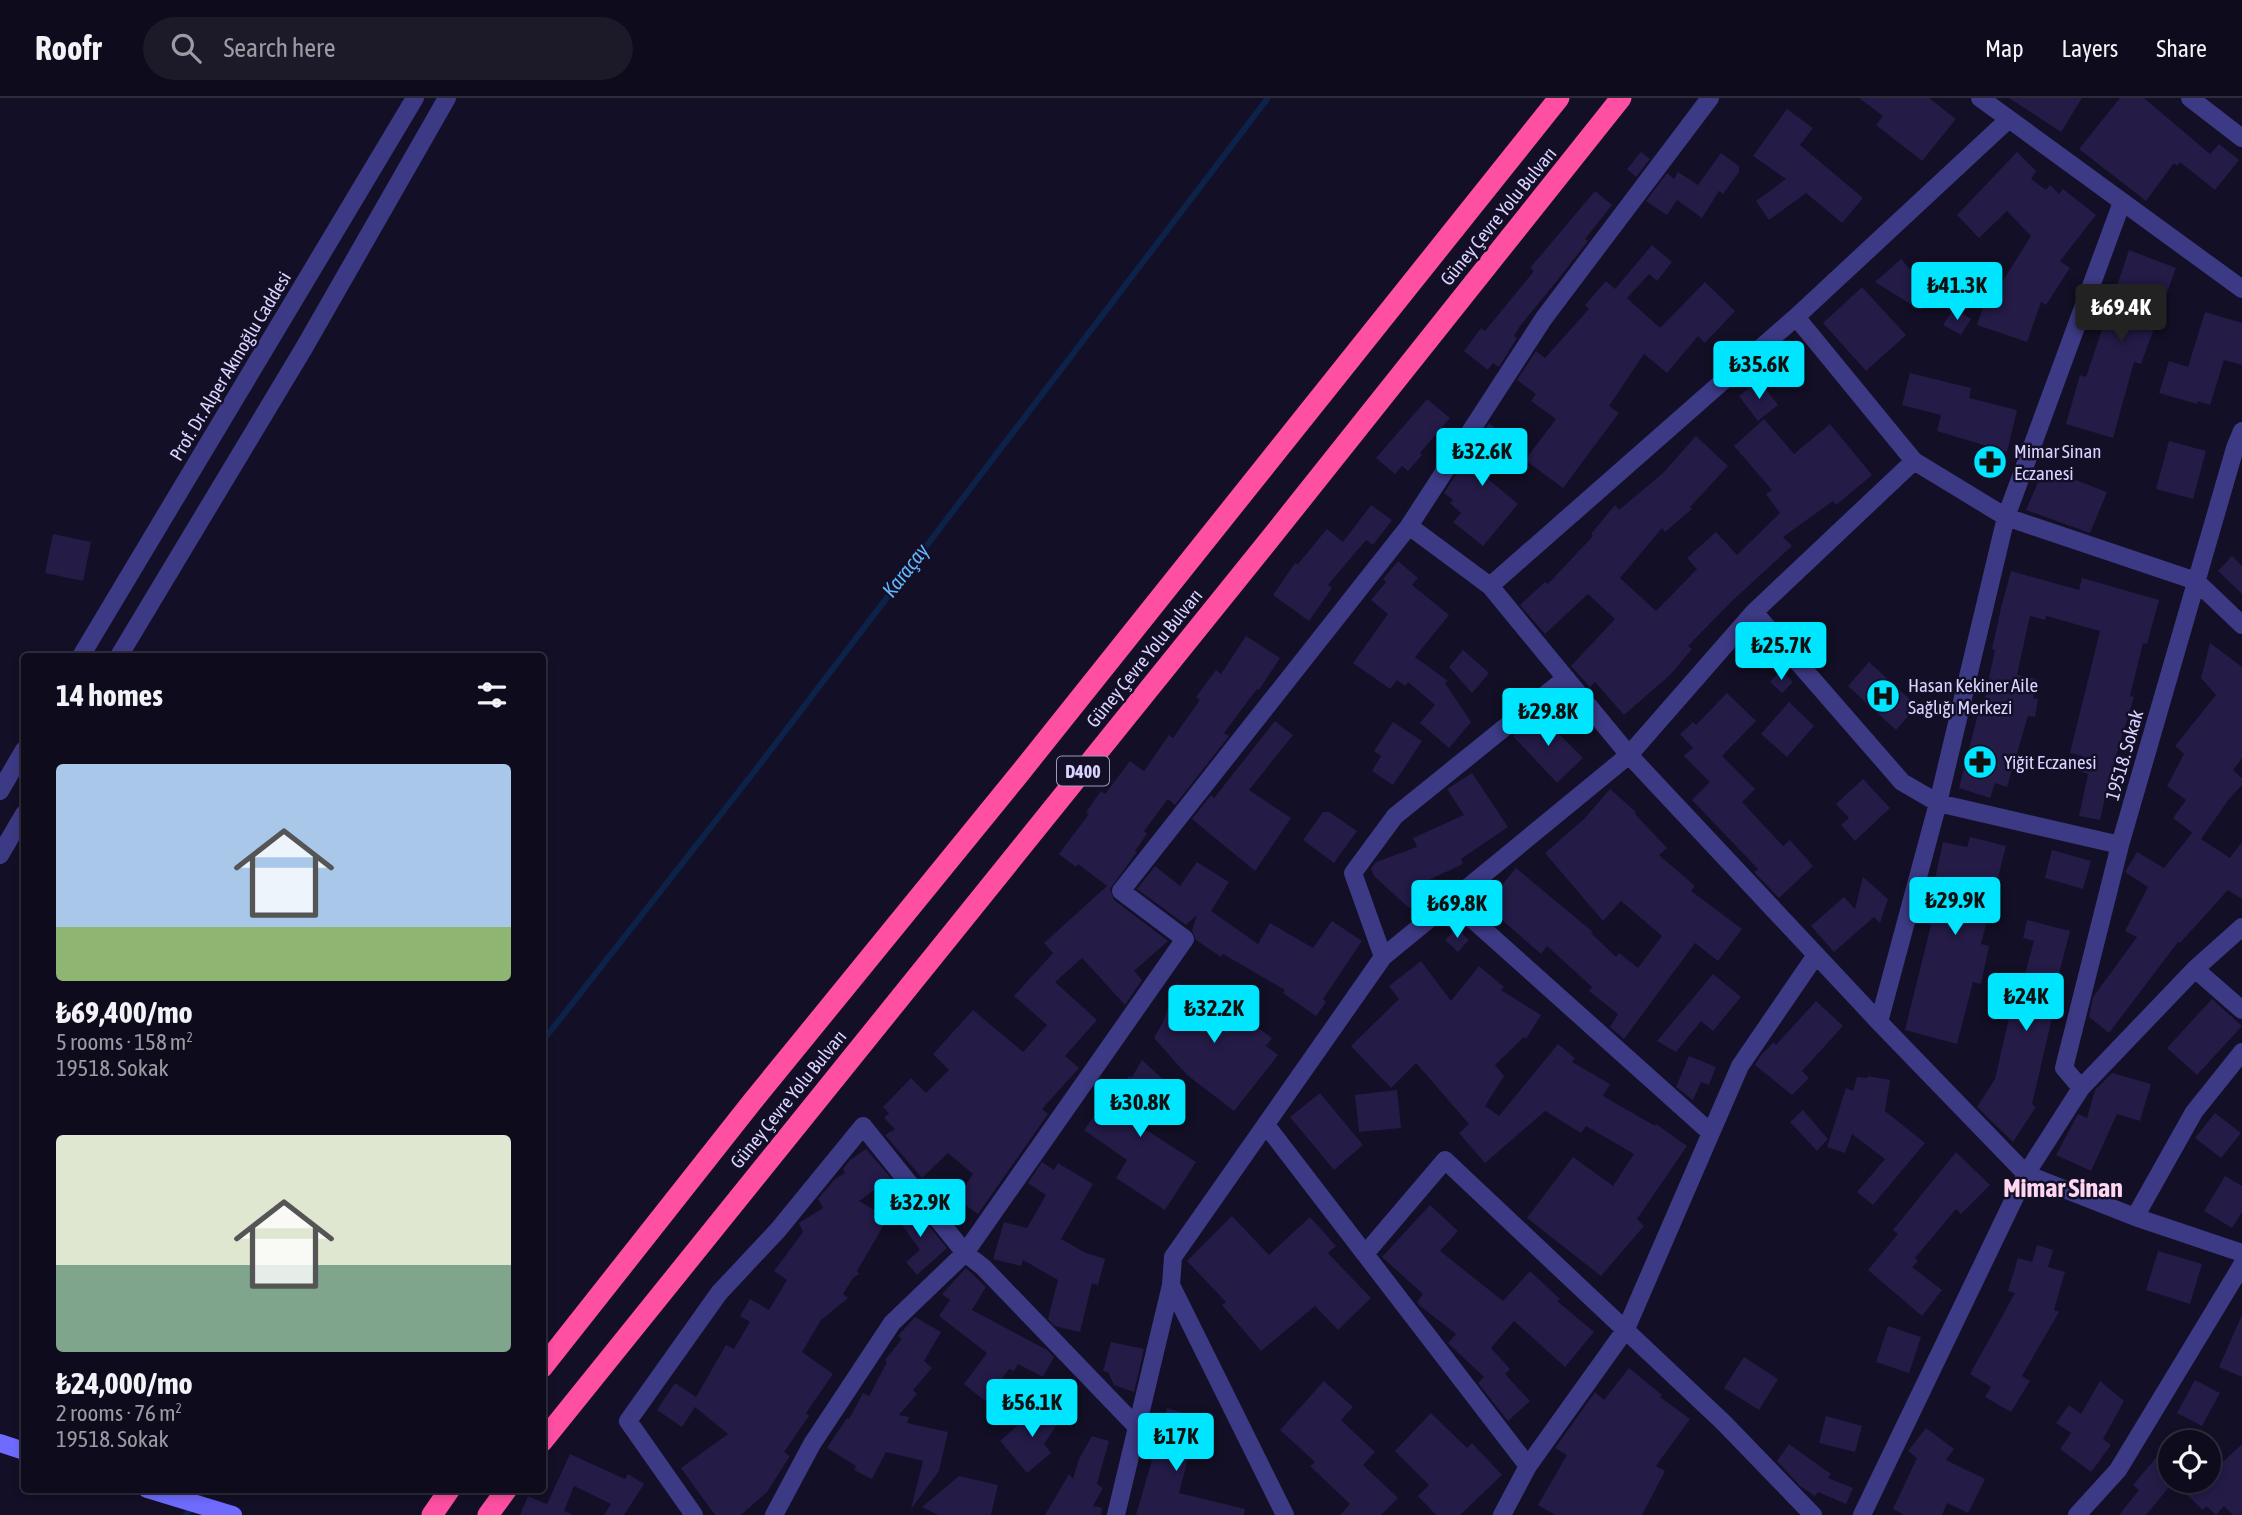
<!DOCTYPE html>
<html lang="en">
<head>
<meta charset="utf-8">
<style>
  :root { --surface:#0e0b1c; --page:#1c1929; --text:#f1f3f6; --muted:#9b9ba3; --line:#2e2b3b; --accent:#00e5ff }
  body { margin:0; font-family:"Asap Condensed",sans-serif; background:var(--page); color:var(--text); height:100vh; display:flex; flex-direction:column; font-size:26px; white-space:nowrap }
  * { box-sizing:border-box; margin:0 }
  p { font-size:23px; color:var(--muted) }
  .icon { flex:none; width:38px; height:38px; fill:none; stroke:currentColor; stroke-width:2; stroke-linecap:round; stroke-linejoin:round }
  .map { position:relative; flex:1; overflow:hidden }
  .drawer { position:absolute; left:21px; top:555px; width:525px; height:840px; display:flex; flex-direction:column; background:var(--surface); border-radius:7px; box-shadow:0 4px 10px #0003,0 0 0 2px var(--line) }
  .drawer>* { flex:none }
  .fabs { position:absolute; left:2158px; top:1332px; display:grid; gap:14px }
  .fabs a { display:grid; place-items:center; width:63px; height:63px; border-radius:50%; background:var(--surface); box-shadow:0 4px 10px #0003,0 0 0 2px var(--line); font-size:35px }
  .price { position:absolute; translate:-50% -60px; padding:0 16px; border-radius:7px; background:var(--accent); color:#111; font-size:23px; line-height:46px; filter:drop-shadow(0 2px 4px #0008) }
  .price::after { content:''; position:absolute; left:50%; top:42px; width:21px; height:16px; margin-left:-10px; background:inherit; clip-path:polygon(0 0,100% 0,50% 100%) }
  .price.selected { background:#222; color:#fff }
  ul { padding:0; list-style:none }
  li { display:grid; align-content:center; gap:14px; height:371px; padding:0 35px }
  li span { display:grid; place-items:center; height:217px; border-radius:7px; color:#555 }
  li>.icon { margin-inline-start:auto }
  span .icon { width:126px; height:126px; fill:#fffc; stroke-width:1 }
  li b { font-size:30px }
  h2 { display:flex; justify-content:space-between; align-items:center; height:84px; padding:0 35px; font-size:30px }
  header { display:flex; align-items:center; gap:42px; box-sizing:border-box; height:98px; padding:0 35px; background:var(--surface); border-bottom:2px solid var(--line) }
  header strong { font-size:33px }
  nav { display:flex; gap:38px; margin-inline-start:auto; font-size:24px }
  .search { width:490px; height:63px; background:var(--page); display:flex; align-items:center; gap:18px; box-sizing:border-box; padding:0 24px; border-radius:38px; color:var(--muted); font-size:26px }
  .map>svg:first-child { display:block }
</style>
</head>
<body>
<header>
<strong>Roofr</strong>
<div class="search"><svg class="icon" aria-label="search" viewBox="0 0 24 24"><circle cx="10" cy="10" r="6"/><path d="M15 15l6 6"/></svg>Search here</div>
<nav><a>Map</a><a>Layers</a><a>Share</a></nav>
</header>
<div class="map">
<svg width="2242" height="1417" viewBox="0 0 2242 1417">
  <rect width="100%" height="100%" fill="#130f26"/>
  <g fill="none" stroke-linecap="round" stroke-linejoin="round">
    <path stroke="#0c2248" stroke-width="6" d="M542,944L754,674L1268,0
      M186,1417L204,1391"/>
  </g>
  <path fill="#241b47" d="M1859,0H1929L1956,21L1922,63L1876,27L1883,18Z
    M2009,0H2082L2061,34Z
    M2120,0H2144L2210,56L2219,46L2239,62L2215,92L2180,64L2177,68L2174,65L2146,103L2079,51Z
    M1787,11L1813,30L1800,47L1863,100L1842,125L1806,95L1769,122L1756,103L1786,81L1753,58Z
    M1641,54L1650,61L1636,79L1627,71Z
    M2017,54L2036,73L2031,81L2046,92L2050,87L2059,96L2063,91L2096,117L2060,163L2070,170L2046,207L2041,204L2027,244L1977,227L1989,192L1996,194L2031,138L2007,113L1979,140L1957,117Z
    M1721,55L1739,68V74L1723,96L1719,93L1702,120L1677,102L1667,117L1646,103L1667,75L1674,81L1678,74L1698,87Z
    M1595,93L1612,107L1585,141L1588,143L1560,179L1520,228L1514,238L1517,240L1499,269L1493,265L1488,272L1464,253L1481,230L1485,233L1534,173L1530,170Z
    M1652,147L1672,164L1657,183L1649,176L1627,200L1660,230L1705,184L1735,213L1705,245L1698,238L1667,275L1644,256L1609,308L1619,315L1563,390L1525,362L1556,321L1531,303L1536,296L1517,282L1536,253L1545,260L1589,211L1585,207L1606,183L1615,191Z
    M2129,152L2176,170L2141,266L2134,264L2113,340L2066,326L2080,277L2086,279Z
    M1901,161L1934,199L1920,212L1875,184Z
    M1862,189L1906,237L1866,273L1823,225Z
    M1954,210L1971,221L1961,237L1943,227Z
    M2205,214L2242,225V267L2224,262L2210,307L2198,303L2197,306L2159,295L2169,263L2188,269Z
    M1786,252L1799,271L1781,282L1769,264Z
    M1910,275L1971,290L1969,300L2017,312L2007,354L1937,333L1941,317L1902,307Z
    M1759,282L1778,307L1758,323L1739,298Z
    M1427,301L1450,320L1420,355L1422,357L1408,373L1402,368L1395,376L1376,360Z
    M1764,321L1794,356L1830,326L1872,377L1836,407L1833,403L1783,439L1792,448L1732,503L1688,548L1692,551L1670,577L1624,617L1595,584L1590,589L1571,568L1615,521L1588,496L1545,536L1520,507L1545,484L1548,486L1593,438L1591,436L1615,407L1619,412L1663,375L1696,338L1728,368L1690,409L1692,411L1665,434L1662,430L1620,480L1656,513L1697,471L1687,460L1716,434L1737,457L1780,415L1766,396L1772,392L1734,348Z
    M1489,325L1516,347L1488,381L1518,406L1483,448L1453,424L1461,415L1450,405L1453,402L1444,395Z
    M2169,343L2206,353L2193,401L2156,391Z
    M2044,370L2107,394L2090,435L2026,412Z
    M1371,407L1392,422L1373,447L1366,442L1328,487L1332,490L1309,523L1273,497L1295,465L1298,466L1327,431L1343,444Z
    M53,436L91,444L83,483L45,475Z
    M2232,458L2242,468V496L2218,473Z
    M1398,463L1418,480L1412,487L1449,517L1415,559L1448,583L1445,585L1471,624L1449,650L1420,625L1435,607L1408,584L1405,588L1397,582L1390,591L1353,565L1388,516L1371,502L1386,484L1383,481Z
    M2011,473L2079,492L2082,480L2159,502L2147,546L2143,545L2130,598L2134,599L2109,681L2100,722L2079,718L2088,676L2078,673L2082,658L2070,655L2100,533L2046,518L2045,522L2030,518L2017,577L2036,581L2033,600L2038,601L2035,619L2028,618L2007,689L1995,685L1990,700L1959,690L1979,612L1982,613L1995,552L1992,551L2001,510Z
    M1246,538L1280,560L1259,592L1257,591L1224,635L1229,638L1175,707L1168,701L1144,733L1147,736L1135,753L1137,754L1110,791L1114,802L1168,843L1134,873L1142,882L1125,907L1082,860L1055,884L1097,922L1065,958L1079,970L1042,1011L1048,1016L978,1116L956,1101L973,1076L948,1055L922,1080L885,1037L895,1031L884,1020L889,1015L883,1009L911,980L926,995L949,972L933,956L973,912L1023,954L1047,927L1014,898L1053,855L1044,845L1107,788L1078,766L1076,769L1059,756L1089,716L1086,714L1101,693L1105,696L1130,663L1144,673L1169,637L1173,640L1200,602L1196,599L1216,572L1221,576Z
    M2210,545L2242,569V660L2233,672L2242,680V687L2229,701L2201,741L2230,760L2242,744V801L2228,792L2180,845L2178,844L2109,935L2089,919L2093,899L2137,839L2125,833L2148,789L2125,774L2137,754L2164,770L2192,735L2194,736L2173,720L2186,702L2167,688L2184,656L2175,648L2216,597L2201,580Z
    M1463,552L1489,575L1472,595L1449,569Z
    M1869,564L1917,608L1896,632L1848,588Z
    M1781,572L1793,584L1782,595L1770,584Z
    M1727,595L1756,623L1722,658L1755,691L1742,704L1783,748L1790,742L1813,768L1779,800L1754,774L1758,771L1692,702L1710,684L1684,658L1693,650L1680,636L1693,624L1696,627Z
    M1789,604L1814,628L1787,659L1761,636Z
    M1539,616L1583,660L1557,685L1513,638Z
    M1275,623L1293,637L1249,692L1291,720L1255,773L1192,721L1211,697L1214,700Z
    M1393,624L1422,643L1393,687L1372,673L1381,658L1374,653Z
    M1472,675L1508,729L1461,761L1463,766L1416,788L1422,805L1409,810L1374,778L1371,770L1376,764L1417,749L1413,740L1464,717L1447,691Z
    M1863,681L1890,710L1855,743L1841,727L1849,720L1836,706Z
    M1610,691L1636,714L1635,716L1667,750L1659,757L1695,788L1691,793L1742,831L1718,863L1695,845L1624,941L1610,929L1618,916L1589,893L1592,889L1547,848L1541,856L1485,807L1516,770L1593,834L1591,835L1616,859L1619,855L1638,870L1662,838L1621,803L1603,823L1545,755L1584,721Z
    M1323,714H1329L1357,733L1334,765L1303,742Z
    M1970,739L2006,748L1981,846L1989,848L1981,886L1973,884L1957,946L1905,932L1931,827L1919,823L1927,789L1933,791L1943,744L1967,749Z
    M2052,752L2091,763L2083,791L2045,780Z
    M1197,764L1229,784L1211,813L1258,846L1270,825L1313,850L1332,823L1362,843L1323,901L1326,904L1316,918L1283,895L1285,892L1223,856L1221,859L1196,842L1192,832L1197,817L1186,827L1137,791L1155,768L1180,788Z
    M1863,779L1888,801L1880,825L1874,819L1834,854L1811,828L1844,799L1855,811Z
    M2027,822L2070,833L2048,919L2052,920L2032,1006L2036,1009L2013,1044L1977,1009L1995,981L2011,911L2015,912L2034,843L2023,840Z
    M1456,830L1469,842L1458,854L1445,842Z
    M1421,863L1451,903L1479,868L1504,889L1501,892L1541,917L1526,941L1524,939L1495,967L1504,978L1485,1008L1499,1018L1558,946L1575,960L1572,964L1610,986L1603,998L1655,1028L1656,1026L1687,1048L1637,1121L1644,1128L1601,1178L1527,1120L1573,1059L1613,1088L1634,1056L1586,1028L1581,1035L1545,1013L1485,1065L1459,1035L1469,1026L1416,965L1391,990L1351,948L1399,901L1389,888Z
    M1713,876L1741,899L1713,933L1701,923L1676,954L1657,943Z
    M1176,885L1213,897L1272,940L1266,948L1278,957L1234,1013L1187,977L1154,940L1164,922Z
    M2212,901L2242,928L2197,977L2167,950Z
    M1816,903L1843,928L1802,973L1809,980L1792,997L1755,967L1761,957L1774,944L1776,947Z
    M1689,958L1716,969L1709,987L1701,984L1693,1002L1676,989Z
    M1142,962L1165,983L1140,1028L1196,1064L1165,1112L1116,1080L1127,1062L1084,1032L1116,988L1121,992L1129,978L1132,979Z
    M2112,975L2151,986L2140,1023L2117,1016L2091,1073L2056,1057L2078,1016L2087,1020L2095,992Z
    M1868,978L1890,982L1885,1013L1925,1045L1873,1107L1857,1094L1885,1061L1852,1036L1845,1055L1827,1049L1846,990L1853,993L1857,979L1867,980Z
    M1397,992L1401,1030L1359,1034L1355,997Z
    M1320,995L1363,1047L1334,1072L1290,1019Z
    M1803,1012L1828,1041L1817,1053L1790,1024Z
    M2215,1015L2241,1035L2221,1060L2195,1040Z
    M866,1051L891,1080L859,1103L888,1120L857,1173L859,1176L853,1180L843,1196L848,1200L821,1222L802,1254L833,1276L806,1315L809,1318L784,1354L790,1358L767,1394L741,1417H715L681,1370L728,1336L695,1309L682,1329L657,1312L675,1285L696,1299L726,1247L734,1251L750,1224L740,1218L750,1201L769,1212L787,1182L774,1173L803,1134L799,1125L823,1110L818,1101L835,1081L845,1075L843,1071L850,1062Z
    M1956,1054L1990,1087L1961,1116L1956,1111L1915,1160L1918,1163L1912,1169L1942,1192L1922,1218L1868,1172L1898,1136L1893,1132Z
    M1042,1064L1054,1072L1058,1065L1093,1086L1061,1141L1084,1154L1105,1161L1098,1187L1092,1185L1080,1234L1055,1228L1048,1221L1058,1182L1023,1162L1021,1168L993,1161L1004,1124L1027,1130L1046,1097L1028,1085Z
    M2225,1078L2242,1088V1114L2232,1130L2204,1113Z
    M910,1105L947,1150L917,1177L906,1164L920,1152L895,1117Z
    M1430,1107L1458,1133L1440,1153L1503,1203L1530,1173L1560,1201L1557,1203L1594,1234L1565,1269L1514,1223L1491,1250L1510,1271L1505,1276L1530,1303L1508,1323L1478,1285L1484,1279L1448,1245L1456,1236L1419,1207L1417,1204L1423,1196L1382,1159Z
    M1232,1118L1269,1157L1310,1119L1336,1148L1328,1155L1371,1200L1338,1232L1315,1208L1261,1253L1222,1207L1226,1204L1187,1163Z
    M2037,1147L2053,1152L2048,1169L2065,1174L2054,1212L2059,1214L2022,1278L2030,1283L2011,1314L1985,1299L1991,1289L1970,1276L2015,1195L2008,1193L2018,1160L2032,1164Z
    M2158,1153L2202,1166L2190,1206L2146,1192Z
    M966,1170L986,1189L972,1212L1047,1252L1054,1259L1043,1279L1018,1266L1014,1273L1009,1271L985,1303L964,1286L987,1255L939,1218L950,1202L942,1196Z
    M2242,1217V1279L2219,1269Z
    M915,1219L941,1234L924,1263L932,1270L913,1292L917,1296L899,1317L909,1319L907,1325L948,1334L939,1373L911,1411L923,1363L886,1354L872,1381L854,1372L856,1368L827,1350L847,1320L849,1321L863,1295L869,1298L887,1264L885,1262L902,1241L898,1238Z
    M1888,1228L1921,1239L1909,1275L1876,1264Z
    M1111,1244L1144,1251L1134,1294L1114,1287L1108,1274L1103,1273Z
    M1744,1259L1778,1281L1759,1312L1724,1290Z
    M1629,1270L1662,1297L1660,1299L1690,1321L1656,1368L1665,1373L1642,1417H1555L1538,1407L1567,1357L1555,1350L1595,1294L1604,1302Z
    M2195,1282L2220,1295L2202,1328L2177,1315Z
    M1324,1283L1353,1309L1341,1322L1375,1354L1363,1367L1398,1400L1381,1417H1340L1350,1406L1310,1368L1315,1364L1280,1332Z
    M2100,1283L2124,1303L2103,1341L2111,1347L2091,1374L2060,1351L2071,1335L2056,1325L2069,1307L2081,1316Z
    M1045,1306L1063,1318L1044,1346L1051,1355L1027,1375L1000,1343L1024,1322L1029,1328Z
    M1167,1310L1199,1319L1179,1395L1245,1411L1244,1417H1136Z
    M1431,1315L1467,1350L1472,1345L1502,1377L1460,1417H1436L1418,1398L1429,1387L1395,1353Z
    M1826,1318L1862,1328L1855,1354L1819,1345Z
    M1926,1330L1954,1351L1946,1362L1985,1381L1968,1415L1947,1405L1942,1417H1904L1893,1411L1917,1360L1908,1353Z
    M1092,1338L1109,1343L1097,1386L1103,1390L1093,1408L1102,1410L1101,1417H1045L1069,1376L1073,1381L1079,1361Z
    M2170,1343V1388L2146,1417H2119L2139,1392L2133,1387Z
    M1789,1346L1831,1376L1828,1380L1853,1390L1846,1406L1818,1394L1815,1398L1800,1388L1777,1363Z
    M2242,1346V1417H2233L2224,1408L2216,1417L2206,1408L2203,1412L2185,1395L2195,1382H2208V1378Z
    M570,1356L625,1381L628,1376L644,1386L624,1417H604L611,1406L574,1388L564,1413L573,1417H520L528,1398L547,1406Z
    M959,1378L998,1387L991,1417H938L922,1409Z"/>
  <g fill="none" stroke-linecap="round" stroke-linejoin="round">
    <path stroke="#3d3a85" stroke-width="18" d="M1980,0L2009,21
      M2190,0L2242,40
      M1796,219L1914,363L2006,419L2196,483L2242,527
      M1409,428L1490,488L1796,219L2009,21L2242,191
      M1490,488L1629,657L1879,924L2026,1076L2135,1119L2242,1155
      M1754,514L1902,684L1938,705L2120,747
      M81,558L415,0
      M119,558L304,250L447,0
      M0,693L24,652
      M0,757L24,716
      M1452,803L1711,1035
      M1383,859L1353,775L1395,718L1566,580
      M2195,871L2242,829
      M1879,924L1938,705L2006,419L2122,104
      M2081,990L2064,970L2120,747L2235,350L2242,333
      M1266,1027L1365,1156L1445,1062L1723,1324L1813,1417
      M2135,1119L2194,1014L2242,954
      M1365,1156L1528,1368
      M1171,1187L1285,1417
      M694,1417L628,1323L719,1195L778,1132L863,1028L965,1155L983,1169L1136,1328
      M774,1417L812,1346L892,1225L965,1155L1185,841L1121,793L1409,428L1544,220L1710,0
      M1116,1417L1171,1187L1173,1159L1383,859L1629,657L1754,514L1914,363
      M1502,1417L1528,1368L1626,1231L1740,968L1816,857
      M1862,1417L2026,1076L2081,990L2195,871L2242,912
      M2077,1417L2118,1372L2242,1167"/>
    <path stroke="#6f6bff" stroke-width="18" d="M0,1345L24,1353
      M147,1391L233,1417"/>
    <path stroke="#ff4fa3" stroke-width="21" d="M542,1270L752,1004L1016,680L1559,0
      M542,1344L1273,437L1621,0
      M432,1417L450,1391
      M488,1417L507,1391"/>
  </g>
  <defs>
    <g id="pharmacy-disc" transform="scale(1.75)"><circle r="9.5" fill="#00e5ff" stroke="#130f26"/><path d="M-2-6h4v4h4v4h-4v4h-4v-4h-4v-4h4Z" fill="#111"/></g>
    <g id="hospital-disc" transform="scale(1.75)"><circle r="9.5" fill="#00e5ff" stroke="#130f26"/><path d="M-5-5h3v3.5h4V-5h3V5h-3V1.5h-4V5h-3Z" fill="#111"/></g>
  </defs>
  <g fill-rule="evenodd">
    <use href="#pharmacy-disc" x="1990" y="364"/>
    <use href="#hospital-disc" x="1883" y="598"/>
    <use href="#pharmacy-disc" x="1980" y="664"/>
  </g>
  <g text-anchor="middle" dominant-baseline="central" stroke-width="5" stroke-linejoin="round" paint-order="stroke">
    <rect fill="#130f26" stroke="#9e99be" stroke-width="2" x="1057" y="658.5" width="52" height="29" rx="5"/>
    <g font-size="18" font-weight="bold" fill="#d9d4ff">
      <text x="1083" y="673">D400</text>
    </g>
    <g font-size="19" fill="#d9d4ff" stroke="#130f26">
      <text transform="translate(1498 118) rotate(-51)">Güney Çevre Yolu Bulvarı</text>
      <text transform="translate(230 268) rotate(-59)">Prof. Dr. Alper Akınoğlu Caddesi</text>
      <text transform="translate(1144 560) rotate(-51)">Güney Çevre Yolu Bulvarı</text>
      <text transform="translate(2124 657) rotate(-74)">19518. Sokak</text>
      <text transform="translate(788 1001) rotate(-51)">Güney Çevre Yolu Bulvarı</text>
    </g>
    <g font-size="19" fill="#d9d4ff" stroke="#130f26" text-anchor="start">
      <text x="2014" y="353">Mimar Sinan<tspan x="2014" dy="22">Eczanesi</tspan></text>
      <text x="1908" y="587">Hasan Kekiner Aile<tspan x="1908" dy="22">Sağlığı Merkezi</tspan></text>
      <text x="2004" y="664">Yiğit Eczanesi</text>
    </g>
    <g font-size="21" font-style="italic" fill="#62b6ff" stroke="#130f26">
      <text transform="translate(905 472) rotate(-52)">Karaçay</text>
    </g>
    <g font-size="26" font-weight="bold" fill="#ffd6f0" stroke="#130f26">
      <text x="2063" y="1090">Mimar Sinan</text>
    </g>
  </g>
</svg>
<div class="fabs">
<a><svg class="icon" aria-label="locate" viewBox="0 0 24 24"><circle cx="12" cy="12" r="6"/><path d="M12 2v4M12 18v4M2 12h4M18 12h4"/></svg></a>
</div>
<b class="price" style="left:1957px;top:224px">₺41.3K</b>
<b class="price selected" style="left:2121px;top:246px">₺69.4K</b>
<b class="price" style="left:1759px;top:303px">₺35.6K</b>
<b class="price" style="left:1482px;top:390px">₺32.6K</b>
<b class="price" style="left:1781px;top:584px">₺25.7K</b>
<b class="price" style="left:1548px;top:650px">₺29.8K</b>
<b class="price" style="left:1955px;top:839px">₺29.9K</b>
<b class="price" style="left:1457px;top:842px">₺69.8K</b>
<b class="price" style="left:2026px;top:935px">₺24K</b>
<b class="price" style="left:1214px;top:947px">₺32.2K</b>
<b class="price" style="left:1140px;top:1041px">₺30.8K</b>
<b class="price" style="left:920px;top:1141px">₺32.9K</b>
<b class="price" style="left:1032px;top:1341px">₺56.1K</b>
<b class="price" style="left:1176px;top:1375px">₺17K</b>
<section class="drawer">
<h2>14 homes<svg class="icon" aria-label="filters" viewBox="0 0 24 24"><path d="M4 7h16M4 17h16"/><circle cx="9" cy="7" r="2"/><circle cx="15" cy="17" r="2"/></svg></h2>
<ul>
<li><span style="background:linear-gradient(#a9c7e8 75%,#8fb573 0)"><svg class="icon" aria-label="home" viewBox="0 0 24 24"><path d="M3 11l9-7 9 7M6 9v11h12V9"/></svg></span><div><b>₺69,400/mo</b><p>5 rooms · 158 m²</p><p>19518. Sokak</p></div></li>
<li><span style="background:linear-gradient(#dfe7d0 60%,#7fa58c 0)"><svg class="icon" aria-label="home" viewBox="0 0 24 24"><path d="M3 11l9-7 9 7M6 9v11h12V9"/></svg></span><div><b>₺24,000/mo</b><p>2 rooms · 76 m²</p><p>19518. Sokak</p></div></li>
</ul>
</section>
</div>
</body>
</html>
